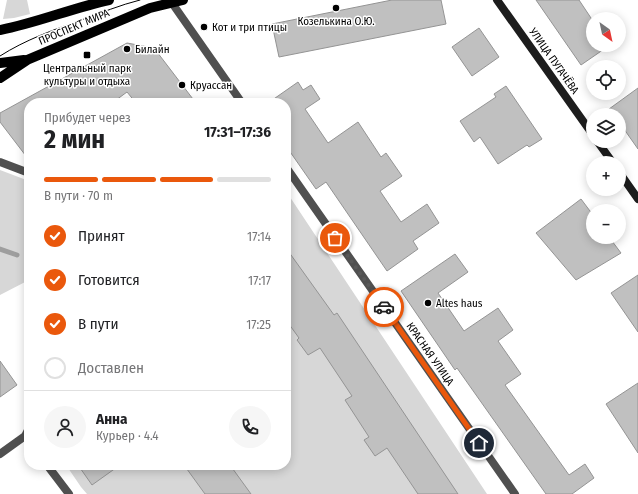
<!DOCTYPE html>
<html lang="ru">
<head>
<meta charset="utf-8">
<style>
	:root { --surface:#fff; --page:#f6f6f6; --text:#202124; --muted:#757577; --line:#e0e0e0; --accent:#ea580c }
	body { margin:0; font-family:"Fira Sans Condensed",sans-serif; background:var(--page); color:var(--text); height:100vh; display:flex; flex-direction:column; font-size:15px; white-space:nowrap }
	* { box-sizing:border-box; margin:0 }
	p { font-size:13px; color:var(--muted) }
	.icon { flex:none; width:22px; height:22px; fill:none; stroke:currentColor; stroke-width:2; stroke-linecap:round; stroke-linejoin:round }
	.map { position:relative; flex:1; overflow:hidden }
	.side { position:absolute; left:24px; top:98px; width:267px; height:372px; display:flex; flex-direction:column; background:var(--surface); border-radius:16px; box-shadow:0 2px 10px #0003 }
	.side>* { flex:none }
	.needle { width:26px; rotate:147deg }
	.tools { position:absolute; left:586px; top:12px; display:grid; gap:8px }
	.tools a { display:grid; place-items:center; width:40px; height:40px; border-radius:50%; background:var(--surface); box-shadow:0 2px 10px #0003; font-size:20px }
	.pin { position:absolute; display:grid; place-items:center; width:34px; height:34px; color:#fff; margin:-17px; border:2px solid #fff; border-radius:50%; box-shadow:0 1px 4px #0007 }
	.courier { position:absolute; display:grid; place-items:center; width:40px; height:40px; margin:-20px; border:3px solid #ea580c; border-radius:50%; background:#fff; color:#222; box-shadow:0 1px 5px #0007 }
	.summary em { font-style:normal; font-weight:700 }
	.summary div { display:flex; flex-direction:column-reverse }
	.summary { display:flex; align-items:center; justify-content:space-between; height:68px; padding:0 20px }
	h1 { font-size:26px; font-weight:700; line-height:30px }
	.bar { display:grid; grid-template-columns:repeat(4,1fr); gap:6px 4px; align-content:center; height:48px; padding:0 20px }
	.bar i { height:5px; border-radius:3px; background:var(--line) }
	.bar .selected { background:var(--accent) }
	.bar p { grid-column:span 4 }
	.line { display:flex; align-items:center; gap:10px; padding:0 20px; border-top:1px solid var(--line) }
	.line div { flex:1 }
	.round { display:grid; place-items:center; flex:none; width:42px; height:42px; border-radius:21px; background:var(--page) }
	ol { padding:0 20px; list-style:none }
	li { display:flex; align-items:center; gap:12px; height:44px }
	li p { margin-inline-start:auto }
	li .icon { padding:4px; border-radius:50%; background:var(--accent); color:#fff; stroke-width:4 }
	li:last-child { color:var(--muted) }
	li i { width:22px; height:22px; border:2px solid var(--line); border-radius:50% }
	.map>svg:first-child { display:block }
	.green { fill:#d7d7d7 }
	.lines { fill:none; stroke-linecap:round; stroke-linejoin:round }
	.stream { stroke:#9e9e9e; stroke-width:5 }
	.building { fill:#c0c0c0; stroke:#949494 }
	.street { stroke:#505050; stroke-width:8 }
	.secondary { stroke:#1d1d1d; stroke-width:8 }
	.primary { stroke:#000; stroke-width:10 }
	.tram { stroke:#000; stroke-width:1 }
	.done { stroke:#595959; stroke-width:4; stroke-dasharray:0 7.2 }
	.route { stroke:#ea580c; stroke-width:5 }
	.poi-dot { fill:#000; stroke:#fff; stroke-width:1.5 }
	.labels { text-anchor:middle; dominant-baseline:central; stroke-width:3; stroke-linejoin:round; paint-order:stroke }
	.poi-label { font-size:11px; fill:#000; stroke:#fff; text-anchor:start }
	.street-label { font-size:11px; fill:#000; stroke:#fff }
</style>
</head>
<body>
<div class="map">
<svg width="638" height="494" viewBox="0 0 638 494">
	<rect width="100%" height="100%" fill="#fff"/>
	<path class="green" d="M7,0H27L30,14L14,18L3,19Z
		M0,170L29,181V280L0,295Z
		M286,191L487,494H87L81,487L66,465H286Z"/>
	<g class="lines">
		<path class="stream" d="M0,249L17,255"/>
	</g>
	<path class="building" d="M392,0H441L446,24L279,57L272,24Z
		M536,0H579L593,21V45H610L581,65Z
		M479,28L499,57L472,76L452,47Z
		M127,43L154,48L196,103H136L127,92L112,103H29V160L0,122V113Z
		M298,82L303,90L311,85L320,99L305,109L328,143L358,122L381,157L386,153L402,176L380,191L401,222L427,204L439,223L413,241L418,249L387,271L326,182L316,189L286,146V103H268Z
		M506,86L542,139L529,147L527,145L498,164L480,137L474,142L460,121L496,97L494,94Z
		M638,88V149L619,122V115H614L609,109Z
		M581,199L593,215V237H609L621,253L576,280L536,233Z
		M286,248L334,315L337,313L458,494H418L387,448L375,456L364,440L369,437L345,400L352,396L320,348L308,355L297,340L299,338L286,320Z
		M455,254L468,272L438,293L464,331L498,308L513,330L498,341L521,374L505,385L569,475L585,464L594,478L572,494H546L457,368L455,370L401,291Z
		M638,275V332L611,293Z
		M0,361L17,385L0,397Z
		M638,383V453L606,404Z
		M78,465H120L92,485Z
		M184,465H230L251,494H205Z"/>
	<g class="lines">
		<path class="street" d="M172,3L242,103
			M0,162L29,173
			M286,167L515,494
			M0,454L25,436L29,428
			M47,465L69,494"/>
		<path class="secondary" d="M497,0L593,135
			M597,141L613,163
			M619,172L638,199"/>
		<path class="primary" d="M0,30C37,23 72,8 109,0
			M0,63L24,60
			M0,78L27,60L150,8L183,0"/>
		<path class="tram" d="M0,56C25,40 53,30 81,20C101,13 120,5 140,0"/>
	</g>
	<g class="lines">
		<path class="done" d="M335,238L384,307"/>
		<path class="route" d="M384,307L479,443"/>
	</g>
	<g class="poi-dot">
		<circle cx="336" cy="8" r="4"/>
		<circle cx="204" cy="27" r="4"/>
		<circle cx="127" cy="49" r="4"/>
		<rect x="83" y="51" width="8" height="8" rx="2"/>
		<circle cx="182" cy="85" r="4"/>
		<circle cx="428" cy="303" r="4"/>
	</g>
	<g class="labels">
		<g class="poi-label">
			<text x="336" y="21" text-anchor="middle">Козелькина О.Ю.</text>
			<text x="212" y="27">Кот и три птицы</text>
			<text x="135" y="49">Билайн</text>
			<text x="87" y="68" text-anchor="middle">Центральный парк<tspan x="87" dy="13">культуры и отдыха</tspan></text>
			<text x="190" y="85">Круассан</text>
			<text x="436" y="303">Altes haus</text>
		</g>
		<g class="street-label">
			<text transform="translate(74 27) rotate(-23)">ПРОСПЕКТ МИРА</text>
			<text transform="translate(554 61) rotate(55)">УЛИЦА ПУГАЧЁВА</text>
			<text transform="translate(430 354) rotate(55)">КРАСНАЯ УЛИЦА</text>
		</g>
	</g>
</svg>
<div class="tools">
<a><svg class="needle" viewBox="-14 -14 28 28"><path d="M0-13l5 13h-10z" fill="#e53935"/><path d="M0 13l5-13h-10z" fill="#757577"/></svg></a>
<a><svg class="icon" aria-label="locate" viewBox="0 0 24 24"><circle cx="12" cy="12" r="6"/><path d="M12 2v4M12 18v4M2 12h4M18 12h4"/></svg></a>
<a><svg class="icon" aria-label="layers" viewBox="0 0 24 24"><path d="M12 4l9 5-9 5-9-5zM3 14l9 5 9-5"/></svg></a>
<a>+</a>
<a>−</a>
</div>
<div class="pin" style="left:335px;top:238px;background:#ea580c"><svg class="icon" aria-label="bag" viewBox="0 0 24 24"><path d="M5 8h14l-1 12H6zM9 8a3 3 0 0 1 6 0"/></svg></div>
<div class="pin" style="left:479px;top:443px;background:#1f2937"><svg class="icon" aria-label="home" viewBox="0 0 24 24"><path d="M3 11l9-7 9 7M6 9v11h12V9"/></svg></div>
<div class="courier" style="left:384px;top:307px"><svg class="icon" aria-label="car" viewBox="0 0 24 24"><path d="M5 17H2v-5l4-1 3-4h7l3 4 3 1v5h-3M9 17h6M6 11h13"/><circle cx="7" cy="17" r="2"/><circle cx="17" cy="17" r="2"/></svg></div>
<section class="side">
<div class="summary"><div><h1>2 мин</h1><p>Прибудет через</p></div><em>17:31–17:36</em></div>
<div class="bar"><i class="selected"></i><i class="selected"></i><i class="selected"></i><i></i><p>В пути · 70 m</p></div>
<ol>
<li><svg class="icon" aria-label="check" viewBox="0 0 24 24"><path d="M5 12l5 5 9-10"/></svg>Принят<p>17:14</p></li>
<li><svg class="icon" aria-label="check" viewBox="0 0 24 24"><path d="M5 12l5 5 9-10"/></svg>Готовится<p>17:17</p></li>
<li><svg class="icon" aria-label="check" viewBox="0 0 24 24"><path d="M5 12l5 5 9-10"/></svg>В пути<p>17:25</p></li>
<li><i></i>Доставлен</li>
</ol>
<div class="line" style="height:72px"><a class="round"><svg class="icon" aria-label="person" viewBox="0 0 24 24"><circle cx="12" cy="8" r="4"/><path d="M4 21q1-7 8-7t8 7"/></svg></a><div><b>Анна</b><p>Курьер · 4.4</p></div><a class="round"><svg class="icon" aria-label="phone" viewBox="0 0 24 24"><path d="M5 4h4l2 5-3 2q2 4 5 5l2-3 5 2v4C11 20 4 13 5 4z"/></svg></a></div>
</section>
</div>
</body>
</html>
